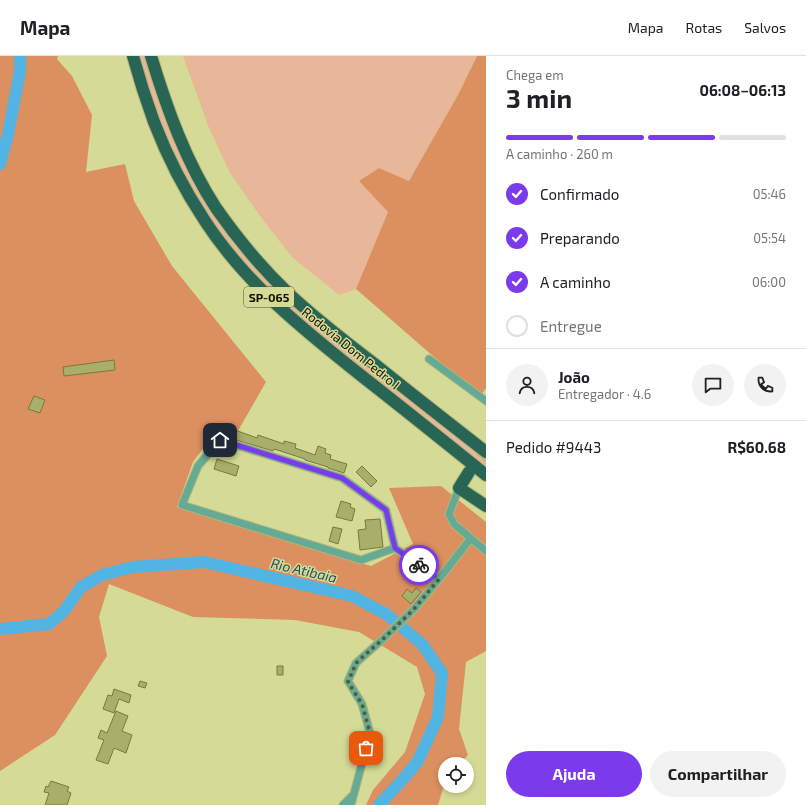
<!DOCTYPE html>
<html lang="pt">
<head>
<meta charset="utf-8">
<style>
	:root { --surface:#fff; --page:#f2f2f2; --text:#202124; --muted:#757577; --line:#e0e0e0; --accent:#7c3aed }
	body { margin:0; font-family:"Exo 2",sans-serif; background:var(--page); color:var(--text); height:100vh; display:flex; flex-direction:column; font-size:15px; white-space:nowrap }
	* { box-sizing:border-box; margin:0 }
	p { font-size:13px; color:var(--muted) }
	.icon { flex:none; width:22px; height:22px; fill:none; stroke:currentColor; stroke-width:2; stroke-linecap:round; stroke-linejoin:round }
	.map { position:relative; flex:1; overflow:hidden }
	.drawer { display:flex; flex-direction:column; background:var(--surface); width:320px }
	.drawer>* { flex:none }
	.fabs { position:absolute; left:438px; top:701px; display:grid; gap:8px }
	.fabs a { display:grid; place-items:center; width:36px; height:36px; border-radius:50%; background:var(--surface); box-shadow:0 2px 6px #0003; font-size:20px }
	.pin { position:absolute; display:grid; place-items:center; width:34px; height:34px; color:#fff; margin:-17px; border-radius:8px; box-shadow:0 2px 6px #0006 }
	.courier { position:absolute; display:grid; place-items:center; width:40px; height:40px; margin:-20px; border:3px solid #7c3aed; border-radius:50%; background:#fff; color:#222; box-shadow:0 1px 5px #0007 }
	.head em { font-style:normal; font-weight:700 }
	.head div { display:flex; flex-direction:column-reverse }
	.head { display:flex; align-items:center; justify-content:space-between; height:68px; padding:0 20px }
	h1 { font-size:26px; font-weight:700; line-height:30px }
	.bar { display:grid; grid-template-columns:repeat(4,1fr); gap:6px 4px; align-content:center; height:48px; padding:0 20px }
	.bar i { height:5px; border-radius:3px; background:var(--line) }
	.bar .current { background:var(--accent) }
	.bar p { grid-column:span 4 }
	.line { display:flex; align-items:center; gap:10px; padding:0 20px; border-top:1px solid var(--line) }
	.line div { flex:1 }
	.round { display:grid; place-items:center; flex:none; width:42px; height:42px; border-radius:21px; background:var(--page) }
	ol { padding:0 20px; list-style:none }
	li { display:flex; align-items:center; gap:12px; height:44px }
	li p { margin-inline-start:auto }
	li .icon { padding:4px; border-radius:50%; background:var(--accent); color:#fff; stroke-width:4 }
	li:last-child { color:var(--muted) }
	li i { width:22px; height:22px; border:2px solid var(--line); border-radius:50% }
	.action { display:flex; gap:8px; margin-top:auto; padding:8px 20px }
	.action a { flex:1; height:46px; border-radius:24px; background:var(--accent); color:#fff; font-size:16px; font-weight:700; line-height:46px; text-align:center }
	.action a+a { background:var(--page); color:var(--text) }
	header { display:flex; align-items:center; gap:24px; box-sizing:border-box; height:56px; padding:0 20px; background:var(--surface); border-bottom:1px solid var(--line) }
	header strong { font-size:19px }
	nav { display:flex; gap:22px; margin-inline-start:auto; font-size:14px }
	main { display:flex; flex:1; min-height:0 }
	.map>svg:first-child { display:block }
	.green { fill:#e8b699 }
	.forest { fill:#dc8f5f }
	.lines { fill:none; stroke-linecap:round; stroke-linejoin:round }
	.river { stroke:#52b4e2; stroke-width:12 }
	.building { fill:#a9ae6b; stroke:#777b39 }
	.motorway-tunnel { stroke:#b8bd80; stroke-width:12; stroke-dasharray:12 6; stroke-linecap:butt }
	.minor-casing { stroke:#b2b77b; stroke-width:9 }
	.motorway-casing { stroke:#b2b77b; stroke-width:14 }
	.minor { stroke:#65aa95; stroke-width:7 }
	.motorway { stroke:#286554; stroke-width:12 }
	.done { stroke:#585a34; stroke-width:4; stroke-dasharray:0 7.2 }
	.route { stroke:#7c3aed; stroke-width:5 }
	.labels { text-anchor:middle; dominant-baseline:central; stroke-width:3; stroke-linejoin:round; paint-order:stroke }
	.shield { fill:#d5db96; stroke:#4e502d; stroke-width:1 }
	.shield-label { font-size:12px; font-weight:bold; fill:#141500 }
	.street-label { font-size:13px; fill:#141500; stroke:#d5db96 }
	.water-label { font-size:14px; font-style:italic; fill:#234c61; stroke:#d5db96 }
</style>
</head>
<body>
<header>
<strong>Mapa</strong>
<nav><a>Mapa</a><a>Rotas</a><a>Salvos</a></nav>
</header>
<main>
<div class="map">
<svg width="486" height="749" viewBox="0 0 486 749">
	<rect width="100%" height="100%" fill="#d5db96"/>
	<path class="green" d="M137,0H147L227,174L413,344L486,402V412L412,353L269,237L219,179L170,96Z
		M183,0H477L459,37L409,125L379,112L359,125L388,156L356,233L339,239L292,201L260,160L230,117L209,72Z"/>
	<path class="forest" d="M0,0H58L57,3L72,20L92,59L86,116L125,108L134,145L172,210L266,326L235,380L211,382L193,406L177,451L371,510L413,488L389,432L441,430L486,466V595L466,606L459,673L468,699L459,708H445V726L438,749H366L373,734L405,696L425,638L417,611L359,576L295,564L193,561L109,528L99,561L107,600L55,679L0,715Z
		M477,0H486V332L480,341L356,233L388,156L359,125L379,112L409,125L459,37Z"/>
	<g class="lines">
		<path class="river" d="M0,108L8,78L20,15V0
			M0,573L49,568L64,555L81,531L102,519L133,511L204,506L352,540L386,558L422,588L442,617L438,661L418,705L404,722L379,749"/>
	</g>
	<path class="building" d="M114,304L115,314L64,320L63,311Z
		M34,340L45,344L40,357L28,353Z
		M235,374L257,382L258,379L284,388V385L296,388L295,392L315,399L318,390L326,393L325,397L331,399L330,403L347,408L344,417L328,412V411L305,404V403L274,393L273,395L233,383Z
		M217,403L239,410L236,420L214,413Z
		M362,410L377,425L371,431L356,416Z
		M341,445L351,448L350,451L355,453L352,465L336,461Z
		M380,463L383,491L360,494L358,474L366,473L365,464Z
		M333,471L342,473L338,488L329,485Z
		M416,532L421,536L411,548L402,540L407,533L412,537Z
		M277,610H283V619H277Z
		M140,625L147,627L145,632L138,630Z
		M114,633L131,639L129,647L119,643L114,657L103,653L108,639L112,640Z
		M116,655L128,660L122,675L132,679L126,697L114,692L108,708L96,704L104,684L98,682L101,674L107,677Z
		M51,725L69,731L67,735L71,737L67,749H45L49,737L44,736L46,730L48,731Z"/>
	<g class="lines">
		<path class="motorway-tunnel" d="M469,416L486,396"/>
		<g class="minor-casing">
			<path id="minor" d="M429,303L486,345
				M459,432L449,458L454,468L486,495
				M395,492L361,504L182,449L198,410L220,384L342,422L386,454L395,492L439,523
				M343,749L352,740
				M351,749L370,677L362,648L348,625L356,607L384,582L414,553L439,523L471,482"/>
		</g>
		<g class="motorway-casing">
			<path id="motorway" d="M133,0C139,22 146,44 154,66C167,100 185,135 205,165C246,228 305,275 363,321C404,353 445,386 486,419
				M151,0C167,53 186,106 216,152C237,182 260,210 286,235C314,262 346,286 377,310C413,339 450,368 486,396
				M469,416L459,432L486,450"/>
		</g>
		<use href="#minor" class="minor"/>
		<use href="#motorway" class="motorway"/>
	</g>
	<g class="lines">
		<path class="done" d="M366,692L370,677L362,648L348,626L356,607L384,582L414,553L439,523L419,509"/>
		<path class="route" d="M220,384L342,422L386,454L395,492L419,509"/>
	</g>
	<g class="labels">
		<rect class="shield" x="244" y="231" width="50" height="20" rx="3"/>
		<g class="shield-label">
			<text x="269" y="241">SP-065</text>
		</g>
		<g class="street-label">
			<text transform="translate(351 292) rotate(39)">Rodovia Dom Pedro I</text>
		</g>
		<g class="water-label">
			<text transform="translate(304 514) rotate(13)">Rio Atibaia</text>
		</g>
	</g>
</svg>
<div class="fabs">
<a><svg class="icon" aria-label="locate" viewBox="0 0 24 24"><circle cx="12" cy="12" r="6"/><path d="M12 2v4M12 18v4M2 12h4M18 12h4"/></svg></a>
</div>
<div class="pin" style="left:366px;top:692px;background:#ea580c"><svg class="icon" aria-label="bag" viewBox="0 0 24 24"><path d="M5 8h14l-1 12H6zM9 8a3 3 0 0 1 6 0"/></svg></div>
<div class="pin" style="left:220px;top:384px;background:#1f2937"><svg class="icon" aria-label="home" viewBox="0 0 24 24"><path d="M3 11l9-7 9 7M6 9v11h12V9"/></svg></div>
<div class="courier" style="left:419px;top:509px"><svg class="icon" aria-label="bike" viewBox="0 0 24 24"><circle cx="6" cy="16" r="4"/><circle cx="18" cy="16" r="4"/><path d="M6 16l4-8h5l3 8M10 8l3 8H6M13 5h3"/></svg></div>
</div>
<section class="drawer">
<div class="head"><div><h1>3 min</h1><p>Chega em</p></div><em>06:08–06:13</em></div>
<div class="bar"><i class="current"></i><i class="current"></i><i class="current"></i><i></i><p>A caminho · 260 m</p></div>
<ol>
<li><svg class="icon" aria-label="check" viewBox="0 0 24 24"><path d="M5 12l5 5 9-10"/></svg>Confirmado<p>05:46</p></li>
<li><svg class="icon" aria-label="check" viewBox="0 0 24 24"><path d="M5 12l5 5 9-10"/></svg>Preparando<p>05:54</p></li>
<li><svg class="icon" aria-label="check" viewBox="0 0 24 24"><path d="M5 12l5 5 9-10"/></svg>A caminho<p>06:00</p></li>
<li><i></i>Entregue</li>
</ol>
<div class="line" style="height:72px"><a class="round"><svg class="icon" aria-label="person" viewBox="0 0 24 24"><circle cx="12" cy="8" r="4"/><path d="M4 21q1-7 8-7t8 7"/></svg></a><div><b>João</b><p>Entregador · 4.6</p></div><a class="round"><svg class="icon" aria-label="chat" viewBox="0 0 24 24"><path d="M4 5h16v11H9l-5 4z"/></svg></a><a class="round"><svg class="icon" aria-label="phone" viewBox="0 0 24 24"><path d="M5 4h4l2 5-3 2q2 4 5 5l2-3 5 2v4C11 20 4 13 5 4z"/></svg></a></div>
<div class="line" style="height:52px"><div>Pedido #9443</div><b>R$60.68</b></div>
<div class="action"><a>Ajuda</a><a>Compartilhar</a></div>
</section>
</main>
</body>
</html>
